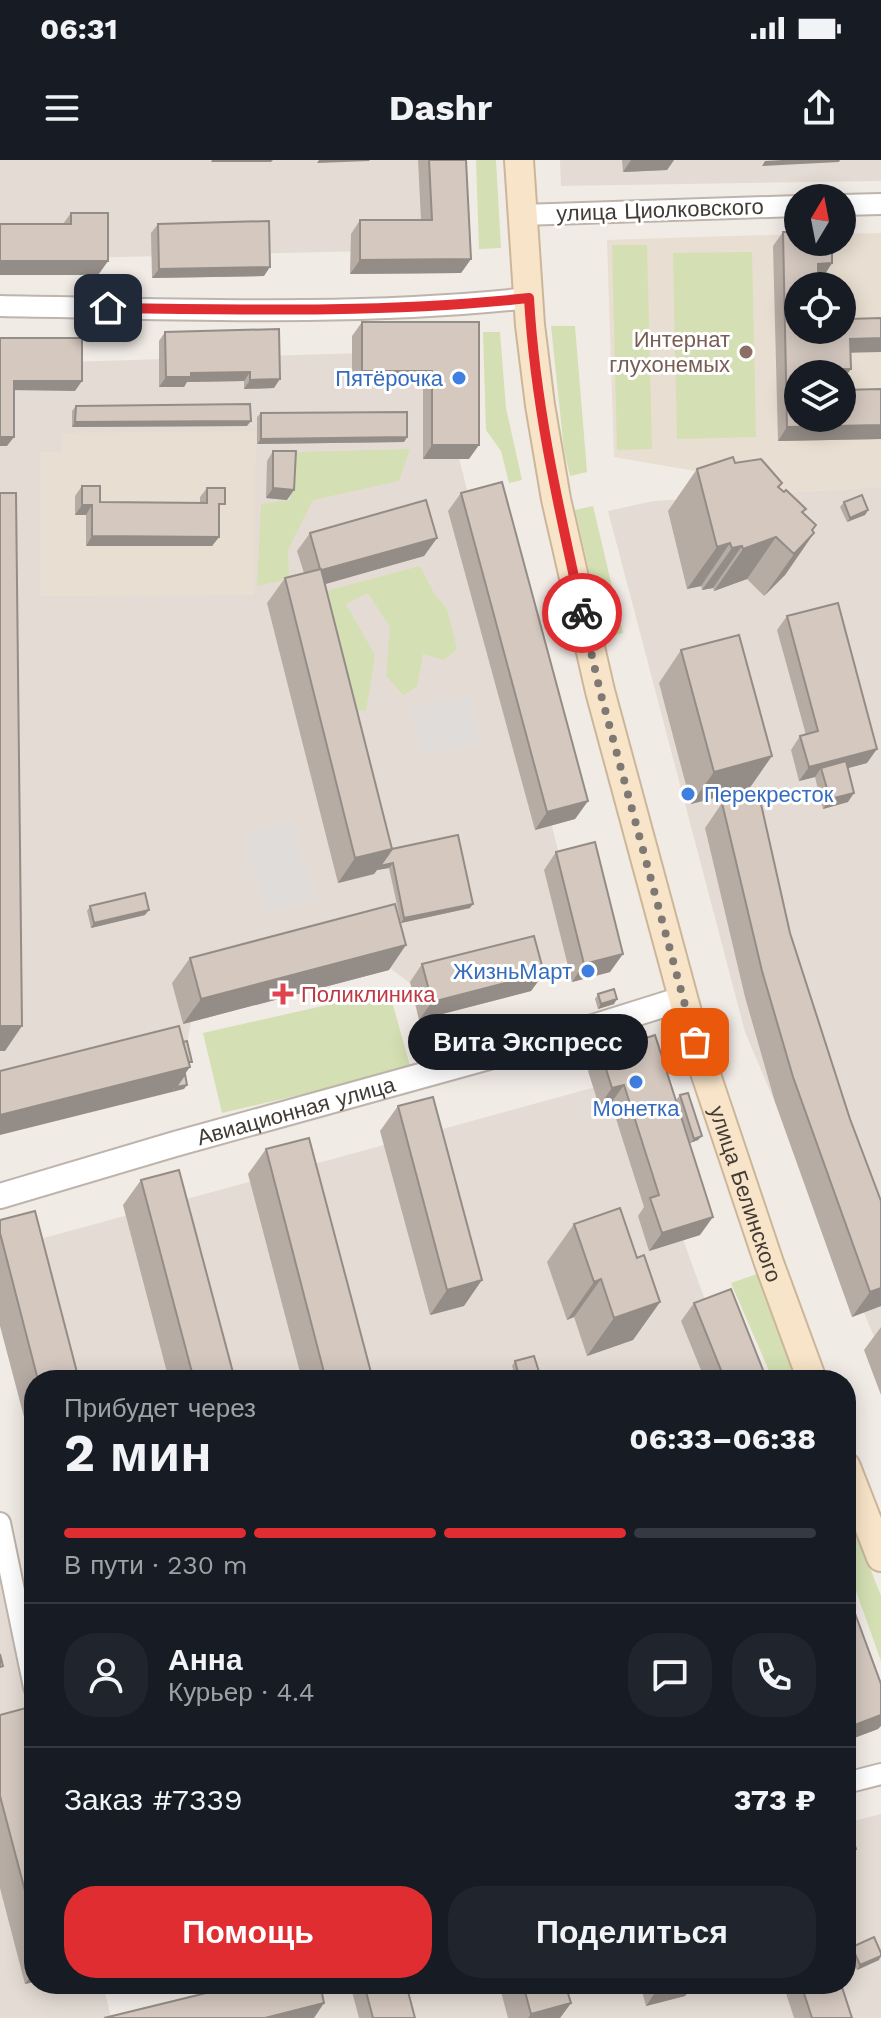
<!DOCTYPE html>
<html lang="ru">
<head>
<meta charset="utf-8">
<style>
	:root { --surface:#171b24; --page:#20242c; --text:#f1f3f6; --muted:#9ea1a6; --line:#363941; --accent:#e02d31 }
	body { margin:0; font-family:"Work Sans",sans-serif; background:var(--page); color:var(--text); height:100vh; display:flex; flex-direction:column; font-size:30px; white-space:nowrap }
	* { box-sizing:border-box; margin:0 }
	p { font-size:26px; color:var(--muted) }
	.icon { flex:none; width:44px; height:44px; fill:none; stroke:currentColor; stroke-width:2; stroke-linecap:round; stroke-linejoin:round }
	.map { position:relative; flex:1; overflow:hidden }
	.panel { position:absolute; left:24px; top:1210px; width:832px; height:624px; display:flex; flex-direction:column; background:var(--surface); border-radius:32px; box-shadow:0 4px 20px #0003 }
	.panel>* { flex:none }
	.needle { width:52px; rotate:10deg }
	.controls { position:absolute; left:784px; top:24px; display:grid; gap:16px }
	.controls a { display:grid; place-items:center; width:72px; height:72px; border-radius:50%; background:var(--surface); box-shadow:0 4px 20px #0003; font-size:40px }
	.pin { position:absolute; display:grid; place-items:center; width:68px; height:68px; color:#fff; margin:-34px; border-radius:16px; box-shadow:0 4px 12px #0006 }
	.courier { position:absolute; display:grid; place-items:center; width:80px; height:80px; margin:-40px; border:6px solid #e02d31; border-radius:50%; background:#fff; color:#222; box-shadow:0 2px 10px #0007 }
	.bubble { position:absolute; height:56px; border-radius:28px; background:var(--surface); box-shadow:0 4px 20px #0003; font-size:26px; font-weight:700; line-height:56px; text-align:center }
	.headline em { font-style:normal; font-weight:700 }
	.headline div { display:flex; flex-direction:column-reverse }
	.headline { display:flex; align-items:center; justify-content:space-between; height:136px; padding:0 40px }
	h1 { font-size:52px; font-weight:700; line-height:60px }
	.bar { display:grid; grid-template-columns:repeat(4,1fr); gap:12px 8px; align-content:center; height:96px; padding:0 40px }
	.bar i { height:10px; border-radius:6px; background:var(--line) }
	.bar .on { background:var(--accent) }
	.bar p { grid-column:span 4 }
	.line { display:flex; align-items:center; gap:20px; padding:0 40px; border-top:2px solid var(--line) }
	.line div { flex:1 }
	.round { display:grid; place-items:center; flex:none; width:84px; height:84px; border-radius:32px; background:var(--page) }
	.primary-button { display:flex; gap:16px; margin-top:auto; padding:16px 40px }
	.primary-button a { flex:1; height:92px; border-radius:32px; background:var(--accent); color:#fff; font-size:32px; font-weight:700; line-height:92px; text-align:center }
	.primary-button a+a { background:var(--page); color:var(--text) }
	.status { display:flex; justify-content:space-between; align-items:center; height:56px; padding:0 40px; background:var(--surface); direction:ltr }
	.status svg { height:22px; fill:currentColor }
	header { display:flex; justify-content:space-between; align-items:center; height:104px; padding:0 40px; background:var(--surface); font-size:36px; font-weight:700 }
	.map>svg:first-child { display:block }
	.residential { fill:#e4dcd4 }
	.education { fill:#e8ded1; fill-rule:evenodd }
	.green { fill:#d4e0b3 }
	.parking { fill:#dfdcda }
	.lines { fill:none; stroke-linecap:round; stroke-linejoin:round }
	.minor-casing { stroke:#beb4ac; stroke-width:24 }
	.tertiary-casing { stroke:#beb4ac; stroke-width:28 }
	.secondary-casing { stroke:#cbb69a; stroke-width:32 }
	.minor { stroke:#fff; stroke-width:20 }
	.tertiary { stroke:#fff; stroke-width:24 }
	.secondary { stroke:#f8e4c8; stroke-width:28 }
	.wall { fill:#b6aca4 }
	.shaded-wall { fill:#948c86 }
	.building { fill:#d4c8bf; stroke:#948c86; stroke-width:2 }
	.done { stroke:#7f7974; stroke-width:8; stroke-dasharray:0 14.4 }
	.route { stroke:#e02d31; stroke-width:10 }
	.education-dot { fill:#8d6e63; stroke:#fff; stroke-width:3 }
	.shop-dot { fill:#3f7fe0; stroke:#fff; stroke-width:3 }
	.health-dot { fill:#e0444e; stroke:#fff; stroke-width:3 }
	.labels { text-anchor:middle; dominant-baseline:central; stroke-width:6; stroke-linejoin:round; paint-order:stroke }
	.street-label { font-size:22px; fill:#423b36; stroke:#fff }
	.education-label { font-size:22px; fill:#785e54; stroke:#fff; text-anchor:end }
	.shop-label { font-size:22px; fill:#366cbe; stroke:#fff; text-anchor:end }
	.health-label { font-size:22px; fill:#be3a42; stroke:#fff; text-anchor:start }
</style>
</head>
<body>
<div class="status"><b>06:31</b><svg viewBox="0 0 49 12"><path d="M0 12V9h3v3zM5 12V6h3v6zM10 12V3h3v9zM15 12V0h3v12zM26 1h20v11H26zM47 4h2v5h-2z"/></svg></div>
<header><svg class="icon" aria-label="menu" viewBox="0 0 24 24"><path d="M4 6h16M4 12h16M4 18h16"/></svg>Dashr<svg class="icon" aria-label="share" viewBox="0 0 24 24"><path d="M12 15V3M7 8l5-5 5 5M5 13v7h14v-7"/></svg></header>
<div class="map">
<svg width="881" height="1858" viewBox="0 0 881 1858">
	<rect width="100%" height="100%" fill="#f1ebe6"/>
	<path class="residential" d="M0,0H434L446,89L0,100Z
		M560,0H881V21L561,26Z
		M432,191L585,797L431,839L367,791L197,836L180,914L0,956V204Z
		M881,327V1193L745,872L608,351L653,341Z
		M625,919L734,1220H34L0,1090Z
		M0,1380L34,1526V1824H103L111,1858H0Z
		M881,1654V1858H151L279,1824H846V1663Z"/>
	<path class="education" d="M881,73V327L783,333L724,316L614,297L607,80L798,74V82H842V74ZM798,126H842V170H798ZM798,214H842V258H798Z
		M256,271L254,435L40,436V292H62V273Z"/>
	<path class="green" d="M476,0H496L501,88L479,89Z
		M647,85L652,289L617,290L612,85Z
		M752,92L756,277L677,279L673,93Z
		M551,166H575L587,312L570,316L564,290Z
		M483,172H500L506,248L522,320L509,323L501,291L486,270Z
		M410,289L399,321L313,340L288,390L289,419L257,426L261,344L290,340L296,292Z
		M593,346L623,473L605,478L575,350Z
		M420,406L435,435L447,449L457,489L444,500L423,494L417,527L403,535L386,516L390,467L368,433L346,444L375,495L366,551L350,550L322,432Z
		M389,831L411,909L222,953L203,873Z
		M757,1114L797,1220H773L731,1123Z
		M846,1346L881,1436V1501L846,1403Z"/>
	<path class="parking" d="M471,536L480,582L423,594L411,548Z
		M292,663L315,740L266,752L244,674Z"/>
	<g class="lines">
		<g class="minor-casing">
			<path id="minor" d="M842,45L881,44
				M522,55L798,46
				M0,146C176,149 353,157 529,138
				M0,1363L34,1527
				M846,1623L881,1614"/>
		</g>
		<g class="tertiary-casing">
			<g id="tertiary">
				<path id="s1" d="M0,1036L175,984L561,877L682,839"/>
			</g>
		</g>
		<g class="secondary-casing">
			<g id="secondary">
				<path id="s2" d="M519,0L530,165L540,245L556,339L600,531L695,882L769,1103L812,1220"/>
				<path d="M846,1307L881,1397"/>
			</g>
		</g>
		<use href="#minor" class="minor"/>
		<use href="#tertiary" class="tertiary"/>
		<use href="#secondary" class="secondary"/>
	</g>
	<path class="wall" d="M418,0H466L471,99L461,113L350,114L351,74L360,60H421Z
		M622,0H674L667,10L623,12Z
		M71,53L108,101L98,115H0V64H63Z
		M158,64L264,116L152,118L151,73Z
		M783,72L832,103L823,117H818L798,126L848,159L881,158V192H850L798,214V258L881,229V279L778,281L773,86Z
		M362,162H479L469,299H423V225H352V176Z
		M279,169L274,228L244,229V221L187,222L184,227H159V181L165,172Z
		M76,246L247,266L72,267V251Z
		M261,253L407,277L404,282L257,284V257Z
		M273,291L287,340L266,338L267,301Z
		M735,303L779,327L816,365L813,371L814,373L785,415L764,436L747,419L714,431L713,428L702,430L701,426L687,429L668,351L697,309Z
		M82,326L100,342L200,343V337L207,328L219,353V377L212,386H86V355H75V336Z
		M461,333L588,641L575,659L535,670L448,351Z
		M844,342L868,350L865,355L847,362L840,347Z
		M310,373L437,378L424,396L325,424L392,689L470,748L401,763L389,708L377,710L374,714L338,723L267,443L285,418L304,413L297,391Z
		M787,456L867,603L848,608V642L823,649L815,617L799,621L791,590L800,576L806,575L777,470Z
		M681,490L749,629L691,644L659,523Z
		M722,643L850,959L881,1041V1146L852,1157L775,942L745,837L705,668Z
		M556,692L610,812L572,822L544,710Z
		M90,746L145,755L91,768L87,751Z
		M190,798L389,810L183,864L172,823Z
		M422,804L544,813L531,831L419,860L410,822Z
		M598,834L614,844L598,849L595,839Z
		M655,875L700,1075L649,1091L638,1056L644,1047L611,943L599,946L588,911L601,893Z
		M680,935L698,980L690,983L676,940Z
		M398,946L464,1146L430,1155L380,971Z
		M266,989L373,1220H302L248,1014Z
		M141,1020L235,1220H169L123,1045Z
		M574,1064L637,1098L660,1142L633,1180L587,1196L574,1157L567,1160L547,1102Z
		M0,1073L79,1220H34V1291H33L0,1166Z
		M694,1143L767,1220H705L681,1161Z
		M881,1167V1235L864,1190Z
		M515,1201L541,1218L539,1220H516L512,1206Z
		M846,1429L878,1569L846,1581Z
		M0,1555L34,1580V1822L25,1824L0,1728Z
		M852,1787L879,1800L857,1810L849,1792Z
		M350,1824H406L415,1858H359Z
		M499,1824H565L571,1843L560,1858H508Z
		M640,1824H694L685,1836L646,1846Z
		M783,1824H841L852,1858H794Z"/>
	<path class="shaded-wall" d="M212,0H273L271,2H211Z
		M319,0H370L369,1L317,3Z
		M631,0H674L667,10L623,12Z
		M782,0H840L839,2L762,6L765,1Z
		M471,99L461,113L350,114L360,100Z
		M0,101H108L98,115H0Z
		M832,103L823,117L808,118L818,104Z
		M270,107L264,116L152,118L159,109Z
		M881,178V192L840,193L850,179Z
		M827,209H851L842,221V214H824Z
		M362,211H432L423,225H352Z
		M250,212L244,221L187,222L184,227H159L166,217L191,213Z
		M280,219L274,228L244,229L250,220Z
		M14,221H82L75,231L7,230Z
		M251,261L247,266L72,267L75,262Z
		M881,265V279L778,281L787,267Z
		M0,277H14L7,286H0Z
		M407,277L404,282L257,284L261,279Z
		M432,285H479L469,299H423Z
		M273,328L294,330L287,340L266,338Z
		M82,345H92L86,355H75Z
		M868,350L865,355L847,362L850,358Z
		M816,365L803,384L814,373L785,415L764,436L794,394Z
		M92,376L219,377L212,386H86Z
		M776,377L747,419L714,431L743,389Z
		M437,378L424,396L308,429L321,411Z
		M730,383L701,426L687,429L717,387Z
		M742,386L713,428L702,430L732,388Z
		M877,589L867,603L823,615L821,608L815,617L799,621L809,607Z
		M772,596L749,629L691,644L714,612Z
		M854,633L848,642L823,649L830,639Z
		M588,641L575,659L535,670L547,652Z
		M392,689L393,703L389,708L377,710L374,714L338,723L355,698Z
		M473,744L470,748L401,763L404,758Z
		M149,750L145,755L91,768L94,763Z
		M406,785L389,810L183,864L201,839Z
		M623,794L610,812L572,822L584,804Z
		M544,813L531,831L419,860L432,842Z
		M617,839L614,844L598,849L601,844Z
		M0,866H22L5,891H0Z
		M190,907L172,932L0,975V955Z
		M187,925L184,929L172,932L176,927Z
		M624,925L611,943L599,946L612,928Z
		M702,976L698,980L690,983L694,979Z
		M713,1057L700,1075L649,1091L662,1073Z
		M601,1119L574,1157L567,1160L594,1122Z
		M482,1120L464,1146L430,1155L447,1130Z
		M881,1128V1146L852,1157L870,1132Z
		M660,1142L633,1180L587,1196L614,1158Z
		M881,1555V1566L878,1569L846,1581V1575L852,1566Z
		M856,1689L849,1699L846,1700V1692Z
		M881,1796L879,1800L857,1810L860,1805Z
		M34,1812V1822L25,1824Z
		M661,1824H694L685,1836L646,1846Z
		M324,1843L314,1858H265Z
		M571,1843L560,1858H528L531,1854Z"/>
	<path class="building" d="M429,0H466L471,99L360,100V60H432Z
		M71,53H108V101H0V64H71Z
		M269,61L270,107L159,109L158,64Z
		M783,72H798V82H832V103L818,104V126H798V170H842V138H848V159L881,158V178L850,179L851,209H827L828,214H798V258H842V230L881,229V265L787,267Z
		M362,162H479V285H432V211H362Z
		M279,169L280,219L250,220V212L191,213V217H166L165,172Z
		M0,178H82V221H14V277H0Z
		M250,244L251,261L75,262L76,246Z
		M407,252V277L261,279V253Z
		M273,291H296L294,330L273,328Z
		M733,297L735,303L761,299L782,323L778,327L784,332L786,330L806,349L802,352L816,365L812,370L814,373L794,394L776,377L743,389L742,386L732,388L730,383L717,387L697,309Z
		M502,322L588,641L547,652L461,333Z
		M82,326H100V342L207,343V328H225V344H219V377L92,376V345H82Z
		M0,333H16L22,866H0Z
		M862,335L868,350L850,358L844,342Z
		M426,340L437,378L322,410L320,409L310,373Z
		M321,409L392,689L355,698L285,418Z
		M838,443L877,589L809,607L800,576L818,571L787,456Z
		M739,475L772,596L714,612L681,490Z
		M846,601L854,633L830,639L821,608Z
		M759,635L790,773L850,959L881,1041V1128L870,1132L793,917L762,811L722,643Z
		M458,675L473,744L404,758L393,703L380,706L392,689Z
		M595,682L623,794L584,804L556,692Z
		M145,733L149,750L94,763L90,746Z
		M395,744L406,785L201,839L190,798Z
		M534,776L544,813L432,842L422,804Z
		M614,829L617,839L601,844L598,834Z
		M179,866L190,907L0,955V911Z
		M655,875L713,1057L662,1073L650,1038L659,1035L624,925L612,928L601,893Z
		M187,881L192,902H189L183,882Z
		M185,914L187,925L176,927Z
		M688,933L702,976L694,979L680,935Z
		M433,937L482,1120L447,1130L398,946Z
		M309,978L373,1220H326L266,989Z
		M179,1010L235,1220H194L141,1020Z
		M620,1048L637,1098L644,1095L660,1142L614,1158L601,1119L594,1122L574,1064Z
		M35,1051L79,1220H38L0,1073V1060Z
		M731,1129L767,1220H725L694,1143Z
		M534,1196L541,1218L534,1220H520L515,1201Z
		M846,1429L881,1524V1555L852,1566L846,1548Z
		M0,1494L3,1506L0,1507Z
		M26,1548L34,1580V1765L0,1636V1555Z
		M850,1669L856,1689L846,1692V1670Z
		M874,1777L881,1793V1796L860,1805L852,1787Z
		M243,1824H320L324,1843L265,1858H104Z
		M364,1824H406L415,1858H373Z
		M523,1824H565L571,1843L531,1854Z
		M801,1824H841L852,1858H812Z"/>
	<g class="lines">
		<path class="done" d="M582,453L600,531L695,882"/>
		<path class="route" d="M108,148C248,150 389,153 529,138C535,245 559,349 582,453"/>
	</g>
	<circle class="education-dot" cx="746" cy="192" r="8"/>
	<g class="shop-dot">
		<circle cx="459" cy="218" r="8"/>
		<circle cx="688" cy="634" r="8"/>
		<circle cx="588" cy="811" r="8"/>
		<circle cx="636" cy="922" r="8"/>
	</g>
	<path class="health-dot" d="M279 822h8v8h8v8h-8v8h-8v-8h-8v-8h8z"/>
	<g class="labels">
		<g class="street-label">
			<text transform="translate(660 50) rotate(-2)">улица Циолковского</text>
			<text stroke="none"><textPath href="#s1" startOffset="308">Авиационная улица</textPath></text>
			<text stroke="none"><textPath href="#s2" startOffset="1062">улица Белинского</textPath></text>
		</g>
		<g class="education-label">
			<text x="730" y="179">Интернат<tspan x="730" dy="25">глухонемых</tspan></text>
		</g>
		<g class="shop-label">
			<text x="443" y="218">Пятёрочка</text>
			<text x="704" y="634" text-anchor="start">Перекресток</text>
			<text x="572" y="811">ЖизньМарт</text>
			<text x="636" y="948" text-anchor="middle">Монетка</text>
		</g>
		<g class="health-label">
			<text x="301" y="834">Поликлиника</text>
		</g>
	</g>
</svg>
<div class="controls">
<a><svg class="needle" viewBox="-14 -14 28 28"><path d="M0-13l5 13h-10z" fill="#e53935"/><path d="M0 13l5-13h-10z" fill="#9ea1a6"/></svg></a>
<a><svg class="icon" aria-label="locate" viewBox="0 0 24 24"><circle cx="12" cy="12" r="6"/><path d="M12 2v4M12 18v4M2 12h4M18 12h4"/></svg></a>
<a><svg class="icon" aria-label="layers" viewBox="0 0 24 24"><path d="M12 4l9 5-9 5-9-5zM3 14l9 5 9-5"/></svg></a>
</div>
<div class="pin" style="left:695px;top:882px;background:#ea580c"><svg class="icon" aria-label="bag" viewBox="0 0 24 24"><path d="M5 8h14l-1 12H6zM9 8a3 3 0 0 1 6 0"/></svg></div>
<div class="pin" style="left:108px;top:148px;background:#1f2937"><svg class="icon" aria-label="home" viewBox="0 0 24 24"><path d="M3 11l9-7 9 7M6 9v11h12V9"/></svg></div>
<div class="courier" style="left:582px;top:453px"><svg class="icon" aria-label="bike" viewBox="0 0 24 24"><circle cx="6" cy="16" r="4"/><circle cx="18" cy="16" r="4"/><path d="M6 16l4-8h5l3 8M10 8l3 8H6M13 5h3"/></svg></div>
<div class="bubble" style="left:408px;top:854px;width:240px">Вита Экспресс</div>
<section class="panel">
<div class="headline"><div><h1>2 мин</h1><p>Прибудет через</p></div><em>06:33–06:38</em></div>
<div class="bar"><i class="on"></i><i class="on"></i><i class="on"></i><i></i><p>В пути · 230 m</p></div>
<div class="line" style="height:144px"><a class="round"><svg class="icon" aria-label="person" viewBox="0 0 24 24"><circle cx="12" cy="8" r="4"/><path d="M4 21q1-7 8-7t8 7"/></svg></a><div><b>Анна</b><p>Курьер · 4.4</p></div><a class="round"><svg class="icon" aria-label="chat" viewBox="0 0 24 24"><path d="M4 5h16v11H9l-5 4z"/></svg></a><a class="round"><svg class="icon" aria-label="phone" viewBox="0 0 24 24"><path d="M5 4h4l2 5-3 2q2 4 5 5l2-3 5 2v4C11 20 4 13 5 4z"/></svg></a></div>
<div class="line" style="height:104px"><div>Заказ #7339</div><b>373 ₽</b></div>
<div class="primary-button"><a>Помощь</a><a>Поделиться</a></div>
</section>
</div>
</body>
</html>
